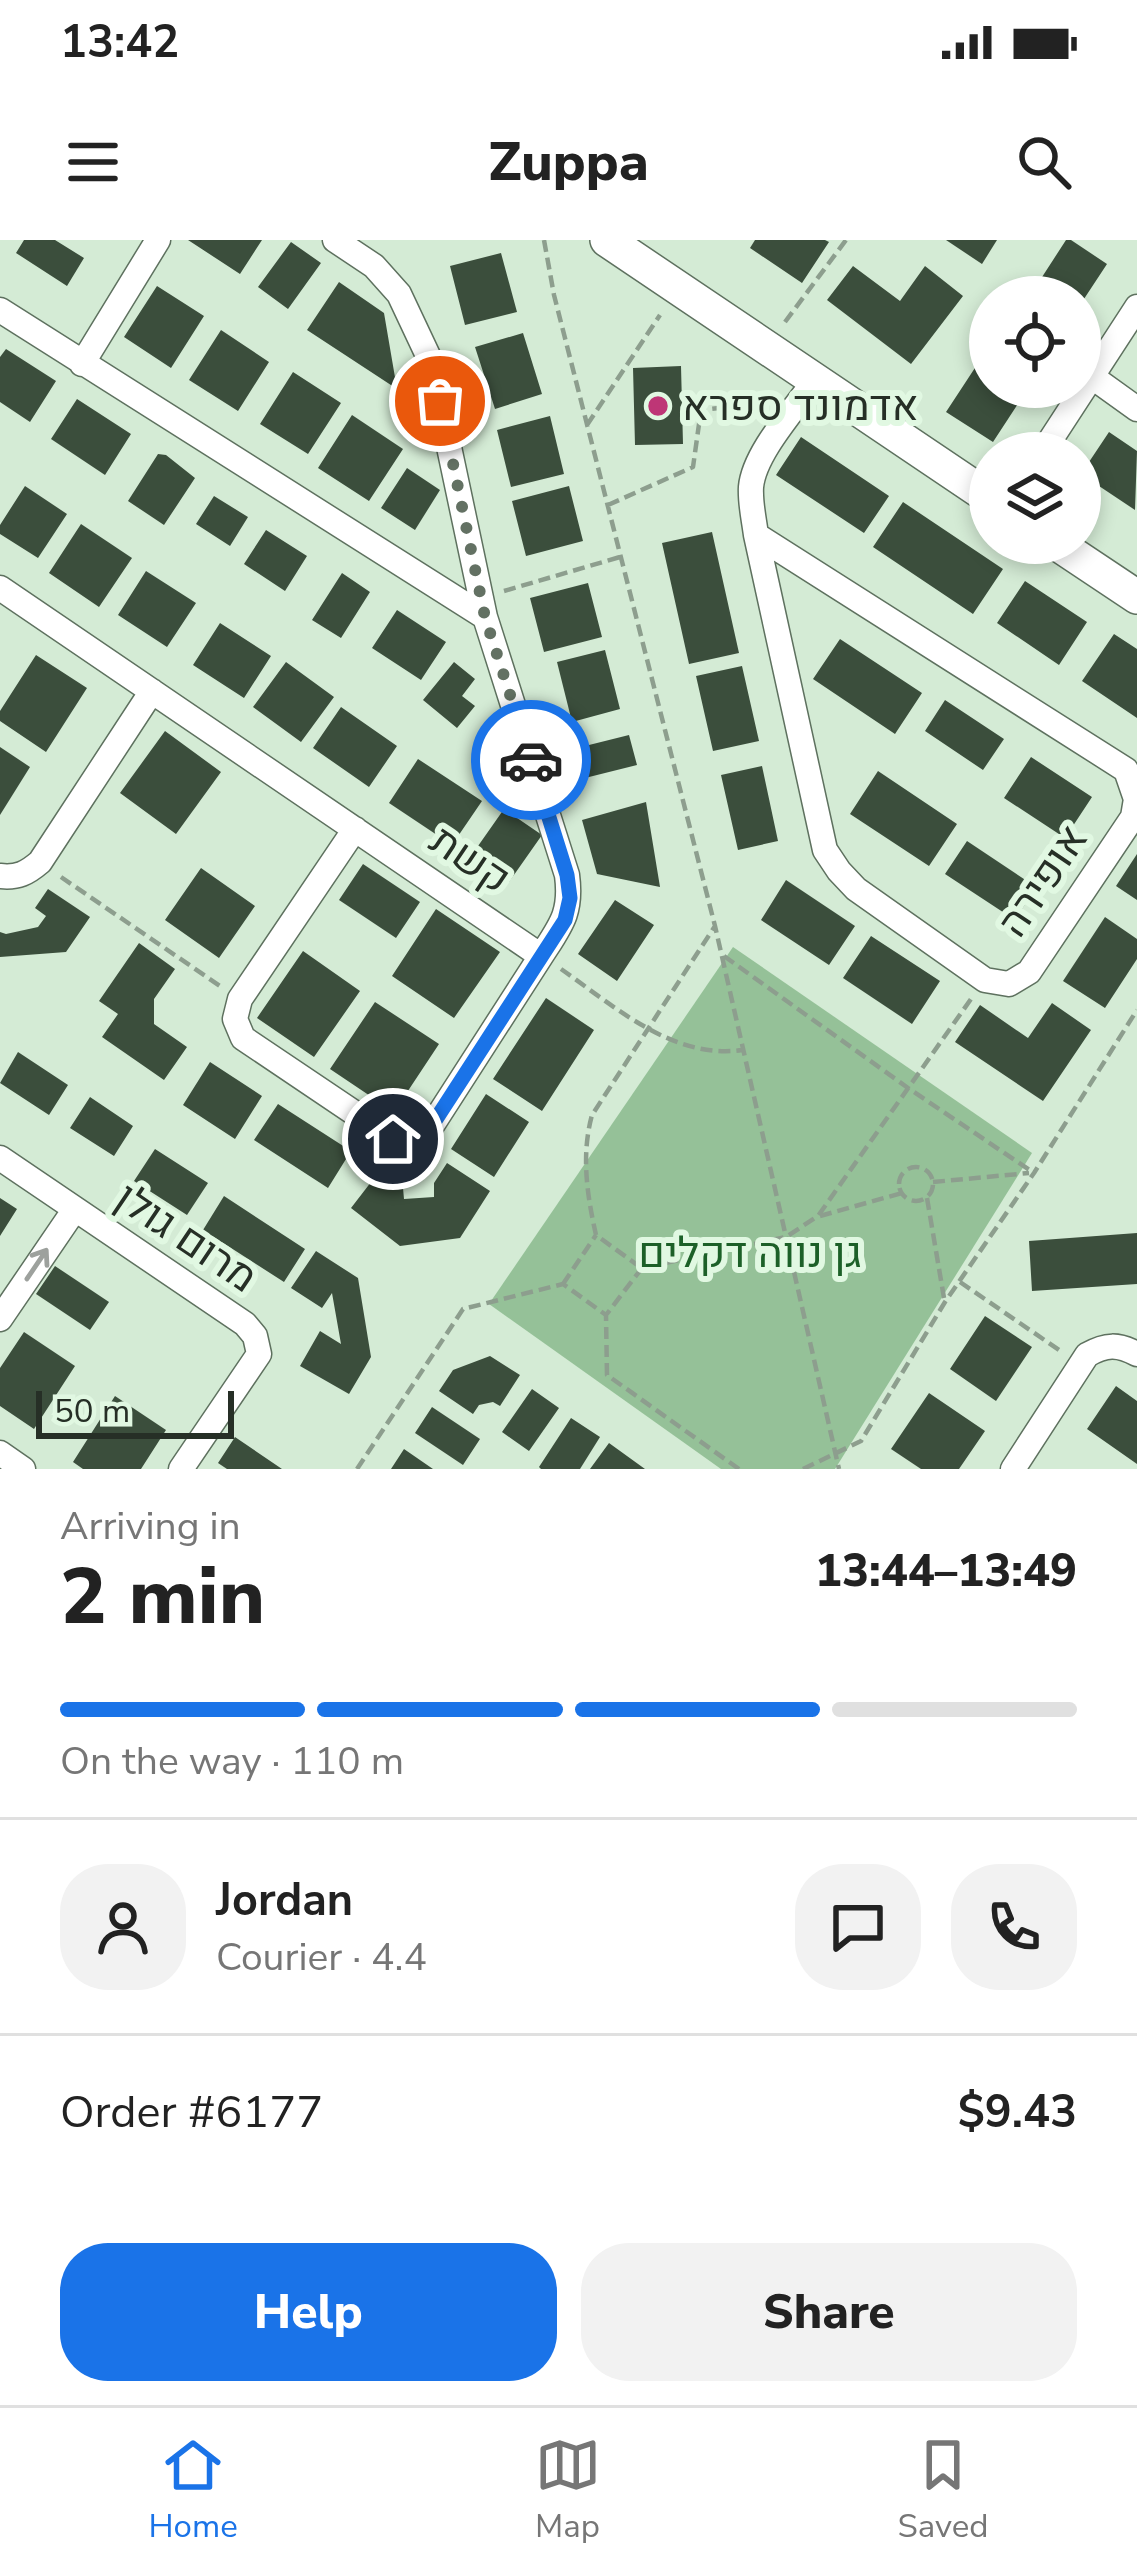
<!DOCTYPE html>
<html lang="en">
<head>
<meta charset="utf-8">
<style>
	:root { --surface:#fff; --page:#f2f2f2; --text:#222; --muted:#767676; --line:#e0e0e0; --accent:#1a73e8 }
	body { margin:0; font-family:"Nunito Sans",Heebo,sans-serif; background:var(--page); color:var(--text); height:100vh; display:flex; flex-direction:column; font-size:45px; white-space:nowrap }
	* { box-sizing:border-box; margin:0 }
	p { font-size:39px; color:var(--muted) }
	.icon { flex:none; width:66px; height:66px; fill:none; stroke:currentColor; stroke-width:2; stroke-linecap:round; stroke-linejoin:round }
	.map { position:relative; height:1229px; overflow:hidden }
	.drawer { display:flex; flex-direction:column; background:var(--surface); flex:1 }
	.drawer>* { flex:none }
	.controls { position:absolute; left:969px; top:36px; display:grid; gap:24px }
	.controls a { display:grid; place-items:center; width:132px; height:132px; border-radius:50%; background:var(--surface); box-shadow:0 6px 18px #0003; font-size:60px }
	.scale { position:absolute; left:36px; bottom:30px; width:198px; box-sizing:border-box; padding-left:12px; border:6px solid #262f26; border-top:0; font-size:33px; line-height:42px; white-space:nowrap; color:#262f26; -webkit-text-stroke:9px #e1f8e2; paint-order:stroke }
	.pin { position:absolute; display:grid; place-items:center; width:102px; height:102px; color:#fff; margin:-51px; border:6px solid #fff; border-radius:50%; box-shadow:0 3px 12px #0007 }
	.courier { position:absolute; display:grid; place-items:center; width:120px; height:120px; margin:-60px; border:9px solid #1a73e8; border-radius:50%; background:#fff; color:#222; box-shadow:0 3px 15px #0007 }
	.summary em { font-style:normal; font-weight:800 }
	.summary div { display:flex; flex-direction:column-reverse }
	.summary { display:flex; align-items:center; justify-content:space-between; height:204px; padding:0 60px }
	h1 { font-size:78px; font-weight:800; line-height:90px }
	.bar { display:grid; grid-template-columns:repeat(4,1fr); gap:18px 12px; align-content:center; height:144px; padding:0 60px }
	.bar i { height:15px; border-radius:9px; background:var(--line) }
	.bar .active { background:var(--accent) }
	.bar p { grid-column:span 4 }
	.line { display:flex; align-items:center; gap:30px; padding:0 60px; border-top:3px solid var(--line) }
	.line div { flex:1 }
	.round { display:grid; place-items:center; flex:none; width:126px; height:126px; border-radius:48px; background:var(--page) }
	.action { display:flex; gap:24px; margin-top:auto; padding:24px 60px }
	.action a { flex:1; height:138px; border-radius:48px; background:var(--accent); color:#fff; font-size:48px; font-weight:800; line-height:138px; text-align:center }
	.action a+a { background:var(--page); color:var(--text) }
	.status { display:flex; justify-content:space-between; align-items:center; height:84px; padding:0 60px; background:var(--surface); direction:ltr }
	.status svg { height:33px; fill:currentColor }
	header { display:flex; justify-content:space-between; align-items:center; height:156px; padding:0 60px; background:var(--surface); font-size:54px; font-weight:800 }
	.menu { display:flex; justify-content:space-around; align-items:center; height:168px; border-top:3px solid var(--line); background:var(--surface); font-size:33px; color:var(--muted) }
	.menu a { display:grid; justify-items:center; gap:6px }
	.menu .active { color:var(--accent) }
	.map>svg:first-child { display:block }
	.green { fill:#95c198 }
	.building { fill:#3b4e3c }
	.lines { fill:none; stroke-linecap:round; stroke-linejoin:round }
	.street-casing { stroke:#5e715f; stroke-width:27 }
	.secondary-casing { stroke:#5e715f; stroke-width:36 }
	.path { stroke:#8d9e8e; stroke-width:4.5; stroke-dasharray:12 6; stroke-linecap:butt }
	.street { stroke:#fff; stroke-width:24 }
	.secondary { stroke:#fff; stroke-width:33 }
	.oneway { stroke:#9da19d }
	.done { stroke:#637163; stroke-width:12; stroke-dasharray:0 21.6 }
	.route { stroke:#1a73e8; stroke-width:15 }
	.poi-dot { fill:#be3676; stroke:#e1f8e2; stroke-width:4.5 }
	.labels { text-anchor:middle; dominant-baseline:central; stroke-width:12; stroke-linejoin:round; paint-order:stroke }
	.poi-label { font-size:42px; fill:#262f26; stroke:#e1f8e2; text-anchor:start }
	.street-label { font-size:42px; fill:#262f26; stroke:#e1f8e2 }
	.park-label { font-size:42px; fill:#1c6028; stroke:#e1f8e2 }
</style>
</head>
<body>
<div class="status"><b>13:42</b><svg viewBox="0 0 49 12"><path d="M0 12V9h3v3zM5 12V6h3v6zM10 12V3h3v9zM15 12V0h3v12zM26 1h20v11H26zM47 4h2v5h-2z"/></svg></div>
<header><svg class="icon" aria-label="menu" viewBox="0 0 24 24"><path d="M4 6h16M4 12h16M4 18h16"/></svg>Zuppa<svg class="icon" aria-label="search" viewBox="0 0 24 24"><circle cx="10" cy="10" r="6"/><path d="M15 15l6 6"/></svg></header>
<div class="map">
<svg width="1137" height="1229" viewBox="0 0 1137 1229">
	<rect width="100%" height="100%" fill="#d4ebd5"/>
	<path class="green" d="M733,707L1032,913L835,1229H721L489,1064Z"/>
	<path class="building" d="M24,0H55L84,18L67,46L16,13Z
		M188,0H262L240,34Z
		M755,0H825L829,2L802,43L750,8Z
		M946,0H997L982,24Z
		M1066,0H1071L1107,24L1080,65V57H1041L1033,51Z
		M291,2L321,23L288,69L258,47Z
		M501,13L517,72L465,85L450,26Z
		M853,26L900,61L925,26L963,56L911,124L827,60Z
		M339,42L384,73L397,149L307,90Z
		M157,46L204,76L171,128L124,97Z
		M221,90L269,122L238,171L189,140Z
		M523,93L542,154L495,169L475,107Z
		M990,105V147H1029L993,202L946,172Z
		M6,109L56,141L30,182L0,162V117Z
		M681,126L683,204L635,205L633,128Z
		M293,132L341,163L308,214L260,184Z
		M77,159L131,194L105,235L51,199Z
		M352,175L403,209L369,261L318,228Z
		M550,176L564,234L511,247L497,190Z
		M1109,192L1137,211L1135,270L1081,234Z
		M801,197L889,256L864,293L776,235Z
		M158,214L166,215L195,238L164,285L128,261Z
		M407,228L440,250L415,290L381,268Z
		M25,246L67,274L38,318L0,294V285Z
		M569,246L583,301L526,316L512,261Z
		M214,256L248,277L230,306L196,284Z
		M903,262L1003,329L973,374L873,307Z
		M81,284L132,318L99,367L49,333Z
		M266,290L307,316L285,351L244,324Z
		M712,292L739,413L689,424L662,303Z
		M146,331L196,363L167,407L118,375Z
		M342,333L370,352L341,398L312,380Z
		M1025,341L1087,382L1059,425L997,383Z
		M588,343L602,397L544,412L530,358Z
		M397,370L446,402L421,440L372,408Z
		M220,383L271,416L244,458L193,425Z
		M1114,394L1137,409V478L1082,441Z
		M840,399L922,453L895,494L813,439Z
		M605,410L620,469L572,482L557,422Z
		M36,415L87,448L46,512L0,481V471Z
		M286,422L334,457L301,502L253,467Z
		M454,422L475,439L462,456L475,466L457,488L423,460Z
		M742,426L759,501L713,511L696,436Z
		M945,460L1004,499L983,530L925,491Z
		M341,467L397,506L369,547L313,508Z
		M165,491L221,532L176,594L120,553Z
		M629,495L637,525L569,542L561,512Z
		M0,507L30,527L0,575Z
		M1031,517L1092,557L1065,598L1004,558Z
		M418,519L482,561L452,605L389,563Z
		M762,526L778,601L738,610L721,535Z
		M878,531L957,584L929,626L850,574Z
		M646,562L660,647L597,634L582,580Z
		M504,569L542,595L509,642L471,616Z
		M967,601L1036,647L1015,680L945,634Z
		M1137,614V660L1116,646Z
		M363,624L420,662L396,698L339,660Z
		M201,628L255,666L219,718L165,680Z
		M786,640L855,686L829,725L761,680Z
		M48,649L90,677L66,712L0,717V692L6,694L38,687L46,676L35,668Z
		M615,660L654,685L617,741L578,714Z
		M436,669L500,712L454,778L392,736Z
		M1105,677L1137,699V719L1105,768L1063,741Z
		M871,696L940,741L912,784L843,738Z
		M139,703L175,729L154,759V784L187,807L164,840L102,797L118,774L99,761Z
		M303,711L360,751L314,817L257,778Z
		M546,758L594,790L542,871L493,839Z
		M375,762L439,804L394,872L330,829Z
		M1052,763L1091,790L1043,861L955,802L980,765L1028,798Z
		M18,812L68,845L49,875L0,843Z
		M210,822L262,856L235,899L183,865Z
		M486,854L529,882L494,937L451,909Z
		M90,857L133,886L114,916L70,888Z
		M278,864L351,911L328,948L254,900Z
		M155,909L208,943L187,975L134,941Z
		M447,923L490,951L460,998L400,1006L351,968L378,933L403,948L404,959L434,957V943Z
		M224,956L305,1009L284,1042L203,990Z
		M0,958L17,969L0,996Z
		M1137,993V1044L1032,1051L1029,1001Z
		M316,1011L358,1038L371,1117L349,1154L300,1126L320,1091L341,1104L332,1053L322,1068L291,1048Z
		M55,1026L109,1062L90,1090L36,1054Z
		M985,1076L1032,1107L996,1161L950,1129Z
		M24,1092L75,1126L34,1189L0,1166V1128Z
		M490,1116L520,1135L500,1166L493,1162L479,1165L473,1174L439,1151L453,1130Z
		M1116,1146L1137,1161V1224L1087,1189Z
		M532,1149L559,1168L529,1211L502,1192Z
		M929,1153L985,1191L959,1229H921L891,1209Z
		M115,1156L166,1190L141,1229H83L73,1222Z
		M432,1167L480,1199L463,1225L415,1193Z
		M571,1178L600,1197L580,1229H541L539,1227Z
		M235,1197L282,1229H227L218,1223Z
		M609,1203L645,1229H590Z
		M404,1209L433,1229H391Z"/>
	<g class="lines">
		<g class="street-casing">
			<path id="street" d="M335,0L374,26L399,54L431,122L485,377
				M0,70L485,377L567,635C572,673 561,685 541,716L0,348
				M82,124L158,0
				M1091,136L1137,169
				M1042,213L1137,67
				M756,295L1126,530L1136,559L1133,577L1029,732L1009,744L985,740L856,649L839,631L825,610L756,295C754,279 750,263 751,247C754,213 795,169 815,140
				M355,589L240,759L235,779L243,798L393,899L411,900L429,890L541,716
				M0,636C18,638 27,633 40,622L152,451
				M0,918L245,1084L255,1096L259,1114L181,1229
				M0,1079L75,969
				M0,1213L23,1229
				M1013,1229L1087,1115C1106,1104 1118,1104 1137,1114"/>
		</g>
		<g class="secondary-casing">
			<path id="secondary" d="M607,0L990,258
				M1056,303L1137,357"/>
		</g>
		<path class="path" d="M544,0L554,55L715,686L839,1229
			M785,82L846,0
			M587,185L660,75
			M608,265L693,227L701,170L766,163
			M504,351L620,317
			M61,637L220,746
			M724,716L908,848L1034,933
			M561,729C614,766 673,820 742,810
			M899 944a17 17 0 1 1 34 0a17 17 0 1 1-34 0Z
			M933,942L1029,933
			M927,958L944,1058
			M820,976L902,953
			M640,1027L596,995C587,955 581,915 592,875L715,686
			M960,1042L1059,1110
			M563,1044L596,995
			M357,1229L463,1069L563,1044L606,1075
			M739,1229L607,1135L606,1075L642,1028L786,997L818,976L971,759
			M803,1229L861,1201L945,1062L1034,933L1137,770"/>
		<use href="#street" class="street"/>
		<use href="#secondary" class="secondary"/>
	</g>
	<defs><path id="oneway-shaft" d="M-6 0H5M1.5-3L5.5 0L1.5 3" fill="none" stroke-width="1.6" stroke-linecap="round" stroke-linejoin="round" transform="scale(3)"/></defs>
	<use class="oneway" href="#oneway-shaft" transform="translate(37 1024) rotate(-56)"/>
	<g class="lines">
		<path class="done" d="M440,161L485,377L531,520"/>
		<path class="route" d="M393,899L411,900L429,890L565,680L570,658L567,635L531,520"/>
	</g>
	<circle class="poi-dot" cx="658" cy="166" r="12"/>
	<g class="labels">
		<g class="poi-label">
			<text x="682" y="166">אדמונד ספרא</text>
		</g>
		<g class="street-label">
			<text transform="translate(470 620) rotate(34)">קשת</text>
			<text transform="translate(1043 641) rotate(-56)">אופירה</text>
			<text transform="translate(186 998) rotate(34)">מרום גולן</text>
		</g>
		<g class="park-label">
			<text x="750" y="1013">גן נווה דקלים</text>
		</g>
	</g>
</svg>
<div class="controls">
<a><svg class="icon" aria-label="locate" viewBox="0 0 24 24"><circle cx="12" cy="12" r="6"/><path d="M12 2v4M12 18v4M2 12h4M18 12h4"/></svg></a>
<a><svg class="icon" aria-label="layers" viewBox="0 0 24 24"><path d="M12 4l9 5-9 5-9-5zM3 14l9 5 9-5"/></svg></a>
</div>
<div class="scale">50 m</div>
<div class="pin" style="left:440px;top:161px;background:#ea580c"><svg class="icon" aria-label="bag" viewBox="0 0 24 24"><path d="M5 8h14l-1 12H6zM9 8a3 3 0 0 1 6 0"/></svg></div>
<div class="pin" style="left:393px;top:899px;background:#1f2937"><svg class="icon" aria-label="home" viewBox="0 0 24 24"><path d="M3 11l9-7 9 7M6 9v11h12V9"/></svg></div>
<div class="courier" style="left:531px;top:520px"><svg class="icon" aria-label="car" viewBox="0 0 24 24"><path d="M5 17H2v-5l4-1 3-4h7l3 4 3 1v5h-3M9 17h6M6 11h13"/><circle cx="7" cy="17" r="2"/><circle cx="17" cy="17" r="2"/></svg></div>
</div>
<section class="drawer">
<div class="summary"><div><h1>2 min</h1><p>Arriving in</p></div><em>13:44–13:49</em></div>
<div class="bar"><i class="active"></i><i class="active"></i><i class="active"></i><i></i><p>On the way · 110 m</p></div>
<div class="line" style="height:216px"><a class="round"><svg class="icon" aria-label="person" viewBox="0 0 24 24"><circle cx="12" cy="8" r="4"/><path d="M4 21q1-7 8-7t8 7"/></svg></a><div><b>Jordan</b><p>Courier · 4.4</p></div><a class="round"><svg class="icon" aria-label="chat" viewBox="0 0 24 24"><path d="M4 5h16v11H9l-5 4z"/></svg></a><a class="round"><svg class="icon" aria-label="phone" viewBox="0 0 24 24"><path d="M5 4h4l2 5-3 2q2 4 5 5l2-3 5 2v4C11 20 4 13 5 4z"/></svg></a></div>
<div class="line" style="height:156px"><div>Order #6177</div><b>$9.43</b></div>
<div class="action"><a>Help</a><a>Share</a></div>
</section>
<nav class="menu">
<a class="active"><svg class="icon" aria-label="home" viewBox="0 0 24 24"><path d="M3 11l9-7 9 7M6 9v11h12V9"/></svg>Home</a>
<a><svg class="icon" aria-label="map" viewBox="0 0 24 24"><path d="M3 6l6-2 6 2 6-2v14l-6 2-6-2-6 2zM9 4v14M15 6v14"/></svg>Map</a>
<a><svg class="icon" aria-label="saved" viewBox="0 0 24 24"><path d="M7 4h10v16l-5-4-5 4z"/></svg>Saved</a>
</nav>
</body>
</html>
